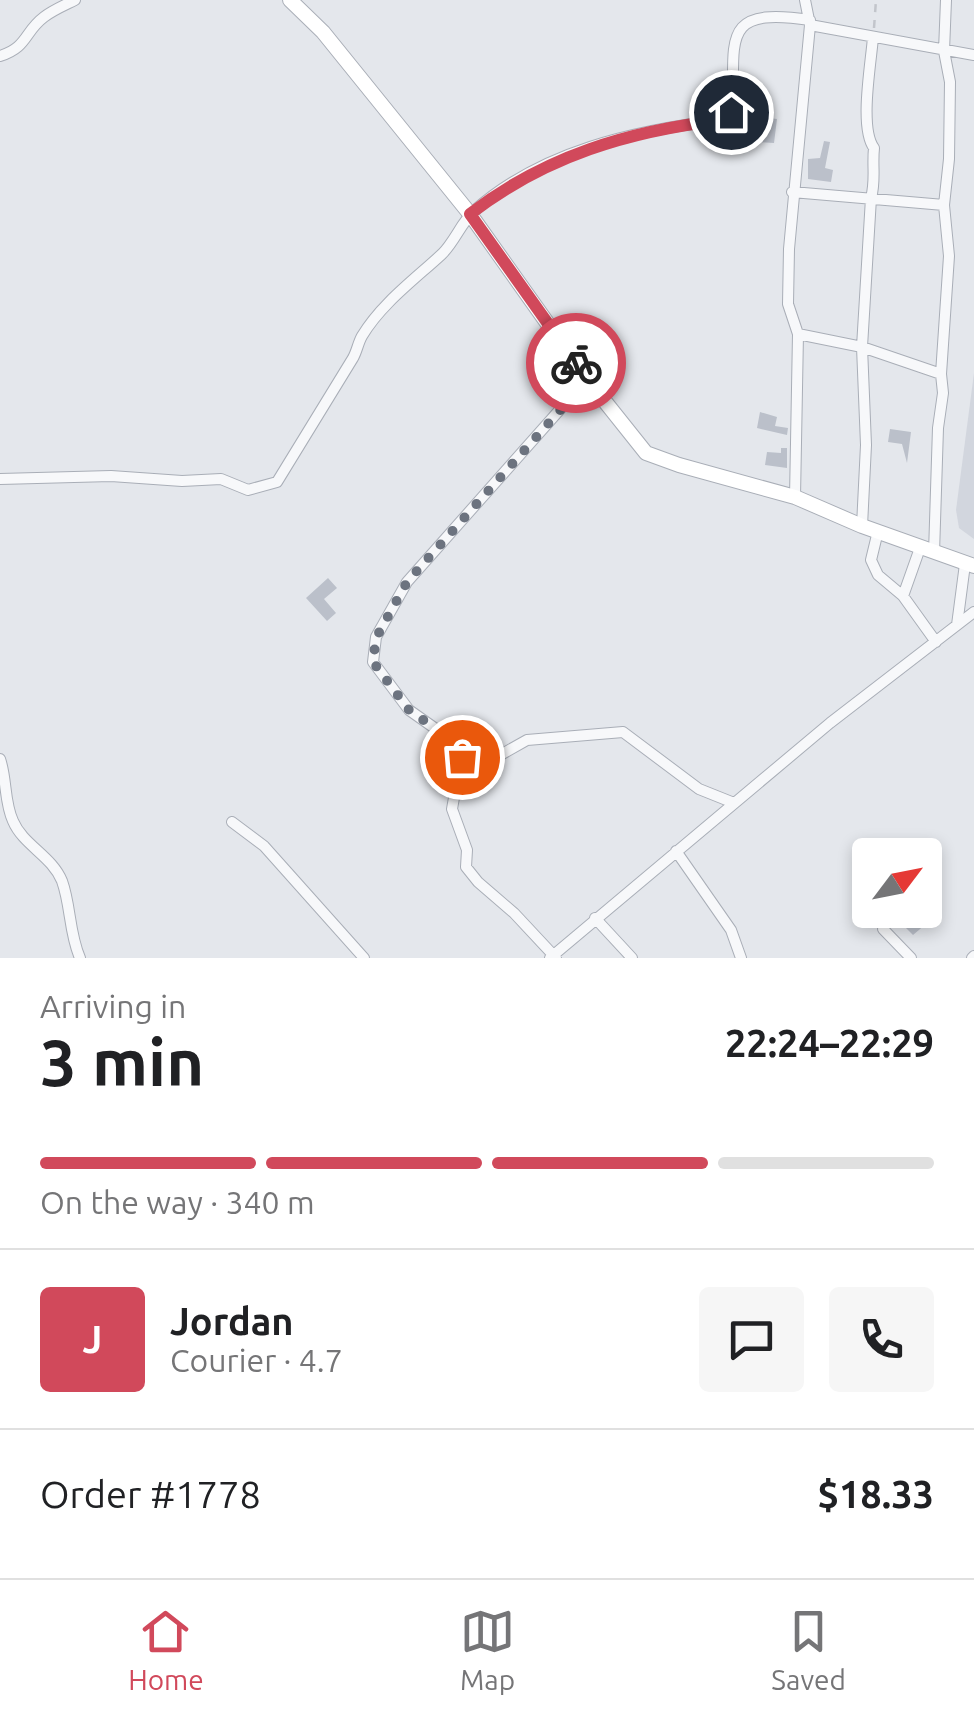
<!DOCTYPE html>
<html lang="en">
<head>
<meta charset="utf-8">
<style>
	:root { --surface:#fff; --page:#f6f6f6; --text:#202124; --muted:#757577; --line:#e0e0e0; --accent:#d1495b }
	body { margin:0; font-family:Ubuntu,sans-serif; background:var(--page); color:var(--text); height:100vh; display:flex; flex-direction:column; font-size:38px; white-space:nowrap }
	* { box-sizing:border-box; margin:0 }
	p { font-size:32px; color:var(--muted) }
	.icon { flex:none; width:55px; height:55px; fill:none; stroke:currentColor; stroke-width:2; stroke-linecap:round; stroke-linejoin:round }
	.map { position:relative; height:958px; overflow:hidden }
	.panel { display:flex; flex-direction:column; background:var(--surface); flex:1 }
	.panel>* { flex:none }
	.needle { width:65px; rotate:58deg }
	.fabs { position:absolute; left:852px; top:838px; display:grid; gap:20px }
	.fabs a { display:grid; place-items:center; width:90px; height:90px; border-radius:10px; background:var(--surface); box-shadow:0 5px 15px #0003; font-size:50px }
	.pin { position:absolute; display:grid; place-items:center; width:85px; height:85px; color:#fff; margin:-42px; border:5px solid #fff; border-radius:50%; box-shadow:0 2px 10px #0007 }
	.courier { position:absolute; display:grid; place-items:center; width:100px; height:100px; margin:-50px; border:8px solid #d1495b; border-radius:50%; background:#fff; color:#222; box-shadow:0 2px 12px #0007 }
	.headline em { font-style:normal; font-weight:700 }
	.headline div { display:flex; flex-direction:column-reverse }
	.headline { display:flex; align-items:center; justify-content:space-between; height:170px; padding:0 40px }
	h1 { font-size:65px; font-weight:700; line-height:75px }
	.bar { display:grid; grid-template-columns:repeat(4,1fr); gap:15px 10px; align-content:center; height:120px; padding:0 40px }
	.bar i { height:12px; border-radius:8px; background:var(--line) }
	.bar .current { background:var(--accent) }
	.bar p { grid-column:span 4 }
	.line { display:flex; align-items:center; gap:25px; padding:0 40px; border-top:2px solid var(--line) }
	.line div { flex:1 }
	.round { display:grid; place-items:center; flex:none; width:105px; height:105px; border-radius:10px; background:var(--page) }
	.tab-bar { display:flex; justify-content:space-around; align-items:center; height:140px; border-top:2px solid var(--line); background:var(--surface); font-size:28px; color:var(--muted) }
	.tab-bar a { display:grid; justify-items:center; gap:5px }
	.tab-bar .current { color:var(--accent) }
	.map>svg:first-child { display:block }
	.built { fill:#d2d6de }
	.building { fill:#bbc0ca }
	.lines { fill:none; stroke-linecap:round; stroke-linejoin:round }
	.street-casing { stroke:#a9aeb7; stroke-width:12 }
	.secondary-casing { stroke:#a9aeb7; stroke-width:16 }
	.path { stroke:#c2c5cb; stroke-width:2.5; stroke-dasharray:8 8; stroke-linecap:butt }
	.street { stroke:#f7f8fa; stroke-width:10 }
	.secondary { stroke:#fff; stroke-width:14 }
	.done { stroke:#6c737f; stroke-width:10; stroke-dasharray:0 18 }
	.route { stroke:#d1495b; stroke-width:12 }
</style>
</head>
<body>
<div class="map">
<svg width="974" height="958" viewBox="0 0 974 958">
	<rect width="100%" height="100%" fill="#e4e7ec"/>
	<path class="built" d="M974,373V539L959,528L956,510Z"/>
	<path class="building" d="M762,109H770L769,118L777,119L774,143L757,142L759,128L743,127L744,119H759Z
		M824,141L830,142L825,168L833,170L831,182L808,179V159L820,158Z
		M760,412L777,417L775,426L788,428L787,435L757,428Z
		M890,429L911,432L907,463L902,444L888,442Z
		M781,448H787V468L765,465L767,452L781,453Z
		M328,578L337,588L324,599L336,613L327,621L306,598Z
		M907,910L926,924L913,935L896,918Z"/>
	<g class="lines">
		<g class="street-casing">
			<path id="street" d="M810,25L974,55
				M0,56C28,47 24,32 44,17C53,10 65,5 75,0
				M792,192L944,205
				M798,334L862,347L941,374
				M0,479L111,476L182,481L221,479L248,490L277,482L353,358C357,351 358,343 362,336C381,304 415,279 442,254C455,241 461,223 474,211C541,151 636,130 722,120L733,108C734,36 722,7 810,20
				M795,497L798,334L788,304L789,249L810,25L805,0
				M862,526L866,445L862,347L871,198C876,180 872,166 874,148C859,128 871,64 873,37
				M878,531L871,560L878,575L903,596L936,642
				M934,553L938,428L943,393L941,374L949,256L944,205L949,159L950,82L944,51L946,0
				M903,596L920,548
				M957,625L965,564
				M0,759C7,779 4,802 13,821C23,845 52,856 62,881C71,906 69,933 80,958
				M465,775L527,740L623,732L699,789L734,803
				M232,822L264,846L364,958
				M676,851L731,930L741,958
				M595,918L632,958
				M883,929L911,958
				M550,958L830,723L974,612
				M556,958L514,913L478,882L466,867L467,850L452,809L455,792L465,775L462,757L443,734L409,710L373,662L376,637L407,582L587,379
				M972,958L974,956"/>
		</g>
		<g class="secondary-casing">
			<path id="secondary" d="M290,0L323,32L470,214L587,379L646,453L679,465L795,497L862,526L974,566"/>
		</g>
		<path class="path" d="M874,28L876,0"/>
		<use href="#street" class="street"/>
		<use href="#secondary" class="secondary"/>
	</g>
	<g class="lines">
		<path class="done" d="M462,757L443,734L409,710L373,662L376,638L407,582L588,379L576,363"/>
		<path class="route" d="M576,363L470,214C545,156 629,131 722,120L731,112"/>
	</g>
</svg>
<div class="fabs">
<a><svg class="needle" viewBox="-14 -14 28 28"><path d="M0-13l5 13h-10z" fill="#e53935"/><path d="M0 13l5-13h-10z" fill="#757577"/></svg></a>
</div>
<div class="pin" style="left:462px;top:757px;background:#ea580c"><svg class="icon" aria-label="bag" viewBox="0 0 24 24"><path d="M5 8h14l-1 12H6zM9 8a3 3 0 0 1 6 0"/></svg></div>
<div class="pin" style="left:731px;top:112px;background:#1f2937"><svg class="icon" aria-label="home" viewBox="0 0 24 24"><path d="M3 11l9-7 9 7M6 9v11h12V9"/></svg></div>
<div class="courier" style="left:576px;top:363px"><svg class="icon" aria-label="bike" viewBox="0 0 24 24"><circle cx="6" cy="16" r="4"/><circle cx="18" cy="16" r="4"/><path d="M6 16l4-8h5l3 8M10 8l3 8H6M13 5h3"/></svg></div>
</div>
<section class="panel">
<div class="headline"><div><h1>3 min</h1><p>Arriving in</p></div><em>22:24–22:29</em></div>
<div class="bar"><i class="current"></i><i class="current"></i><i class="current"></i><i></i><p>On the way · 340 m</p></div>
<div class="line" style="height:180px"><b class="round" style="background:var(--accent);color:#fff">J</b><div><b>Jordan</b><p>Courier · 4.7</p></div><a class="round"><svg class="icon" aria-label="chat" viewBox="0 0 24 24"><path d="M4 5h16v11H9l-5 4z"/></svg></a><a class="round"><svg class="icon" aria-label="phone" viewBox="0 0 24 24"><path d="M5 4h4l2 5-3 2q2 4 5 5l2-3 5 2v4C11 20 4 13 5 4z"/></svg></a></div>
<div class="line" style="height:130px"><div>Order #1778</div><b>$18.33</b></div>
</section>
<nav class="tab-bar">
<a class="current"><svg class="icon" aria-label="home" viewBox="0 0 24 24"><path d="M3 11l9-7 9 7M6 9v11h12V9"/></svg>Home</a>
<a><svg class="icon" aria-label="map" viewBox="0 0 24 24"><path d="M3 6l6-2 6 2 6-2v14l-6 2-6-2-6 2zM9 4v14M15 6v14"/></svg>Map</a>
<a><svg class="icon" aria-label="saved" viewBox="0 0 24 24"><path d="M7 4h10v16l-5-4-5 4z"/></svg>Saved</a>
</nav>
</body>
</html>
